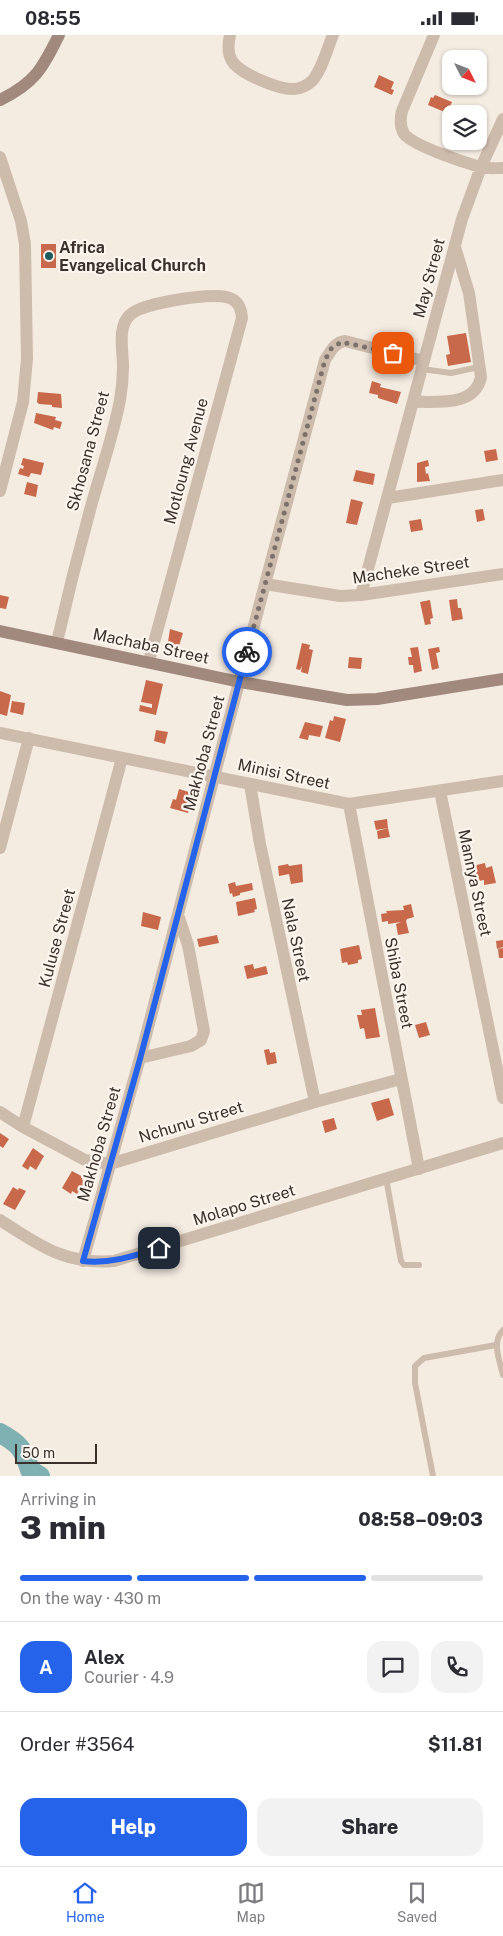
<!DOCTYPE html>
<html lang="en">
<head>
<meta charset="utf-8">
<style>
	:root { --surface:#fff; --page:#f2f2f3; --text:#2b2b33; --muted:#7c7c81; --line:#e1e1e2; --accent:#2563eb }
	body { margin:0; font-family:"Public Sans",sans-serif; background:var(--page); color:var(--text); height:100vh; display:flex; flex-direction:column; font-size:19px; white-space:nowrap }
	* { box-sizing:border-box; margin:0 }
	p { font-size:16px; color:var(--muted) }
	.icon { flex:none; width:28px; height:28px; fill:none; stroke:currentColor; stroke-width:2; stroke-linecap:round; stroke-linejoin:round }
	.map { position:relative; height:1441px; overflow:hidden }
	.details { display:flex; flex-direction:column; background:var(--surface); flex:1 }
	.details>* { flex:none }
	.needle { width:32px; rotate:132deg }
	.controls { position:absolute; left:442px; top:15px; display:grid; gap:10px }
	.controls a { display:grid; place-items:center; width:45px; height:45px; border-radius:10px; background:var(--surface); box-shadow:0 1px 4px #0004; font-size:25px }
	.scale { position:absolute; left:15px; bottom:12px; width:82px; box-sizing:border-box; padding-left:5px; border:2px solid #3b302b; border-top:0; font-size:14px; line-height:18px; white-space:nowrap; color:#3b302b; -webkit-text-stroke:4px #fbf5ee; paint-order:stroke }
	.pin { position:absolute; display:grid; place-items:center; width:42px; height:42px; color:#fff; margin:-21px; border-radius:10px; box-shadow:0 2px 8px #0006 }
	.courier { position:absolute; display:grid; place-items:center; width:50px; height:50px; margin:-25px; border:4px solid #2563eb; border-radius:50%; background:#fff; color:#222; box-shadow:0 1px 6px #0007 }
	.head em { font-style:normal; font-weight:800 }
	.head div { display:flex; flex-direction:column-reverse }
	.head { display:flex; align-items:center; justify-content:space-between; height:85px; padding:0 20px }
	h1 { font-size:32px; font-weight:800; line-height:38px }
	.bar { display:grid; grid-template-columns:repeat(4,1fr); gap:8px 5px; align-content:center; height:60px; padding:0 20px }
	.bar i { height:6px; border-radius:4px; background:var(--line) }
	.bar .on { background:var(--accent) }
	.bar p { grid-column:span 4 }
	.line { display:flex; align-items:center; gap:12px; padding:0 20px; border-top:1px solid var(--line) }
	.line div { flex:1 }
	.round { display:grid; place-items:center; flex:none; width:52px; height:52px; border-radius:15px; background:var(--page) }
	.primary-button { display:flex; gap:10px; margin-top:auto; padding:10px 20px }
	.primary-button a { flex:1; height:58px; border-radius:15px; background:var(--accent); color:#fff; font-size:20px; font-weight:800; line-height:58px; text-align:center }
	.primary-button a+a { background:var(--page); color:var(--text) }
	.status { display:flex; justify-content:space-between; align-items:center; height:35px; padding:0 25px; background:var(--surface); direction:ltr }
	.status svg { height:14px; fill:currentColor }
	.tabs { display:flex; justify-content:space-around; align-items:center; height:70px; border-top:1px solid var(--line); background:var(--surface); font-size:14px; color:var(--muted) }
	.tabs a { display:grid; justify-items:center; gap:2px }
	.tabs .on { color:var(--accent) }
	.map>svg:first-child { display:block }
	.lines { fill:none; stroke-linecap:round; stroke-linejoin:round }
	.river { stroke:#7fb0b2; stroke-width:20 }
	.building { fill:#c8694b }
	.lane { stroke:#cdbbac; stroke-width:6 }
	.street { stroke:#cdbbac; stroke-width:12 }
	.secondary { stroke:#a18a7d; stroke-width:12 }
	.done { stroke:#7c716b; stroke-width:5; stroke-dasharray:0 9 }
	.route { stroke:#2563eb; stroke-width:6 }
	.poi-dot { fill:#1f5a5e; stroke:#fbf5ee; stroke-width:2 }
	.labels { text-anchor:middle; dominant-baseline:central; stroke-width:4.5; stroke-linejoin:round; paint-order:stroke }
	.poi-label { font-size:16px; font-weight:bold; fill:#3b302b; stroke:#fbf5ee; text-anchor:start }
	.street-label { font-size:16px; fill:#3b302b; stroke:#fbf5ee }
</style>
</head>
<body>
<div class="status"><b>08:55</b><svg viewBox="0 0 49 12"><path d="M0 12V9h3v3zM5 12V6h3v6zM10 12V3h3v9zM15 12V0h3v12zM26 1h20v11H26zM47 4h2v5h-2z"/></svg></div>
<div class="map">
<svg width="503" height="1441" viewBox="0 0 503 1441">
	<rect width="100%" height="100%" fill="#f4ebe1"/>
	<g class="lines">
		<path class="river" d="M0,1398C19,1408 24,1415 30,1435L40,1441"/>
	</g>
	<path class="building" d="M379,40L394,47L391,54L394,55L392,60L374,52Z
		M435,60L452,67L447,78L428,70L431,62L433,63Z
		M41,209H56V233H41Z
		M466,298L471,327L448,331L446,320L450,319L447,301Z
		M372,346L381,349L380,352L401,357L397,369L378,363V360L369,358Z
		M38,357L61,359L62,373L52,372V370L39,369L37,367Z
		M36,378L56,382L55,385L62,387L60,394L54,392L53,395L34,388Z
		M496,414L498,425L486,427L484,416Z
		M23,423L44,428L41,440L31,438L29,442L18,439L20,433L23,434L24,431L21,430Z
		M428,425L429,431L425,432L426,439L428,438L430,446L417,447V428Z
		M356,435L375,439L373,450L353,446Z
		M27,447L38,450L36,462L24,459Z
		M351,464L363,467L357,490L346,488Z
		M483,474L485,485L477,487L475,475Z
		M421,484L423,495L411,497L409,486Z
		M0,560L9,562L6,574L0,573Z
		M457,564L458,573H461L463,584L452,586L449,565Z
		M430,565L433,583L430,584L431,589L425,590L420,567Z
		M170,594L183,598L179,611L168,607Z
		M302,608L310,610L309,614L313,615L308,639L301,637L302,631L300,635L296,634Z
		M418,612L422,636L414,638L413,630H409L408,622H412L410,613Z
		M439,612L440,617L436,618L439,633L432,635L428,614Z
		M349,622L362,623L361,634L348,633Z
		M146,645L163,649L156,680L139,676L140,670L152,673V669L141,667Z
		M0,656L11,660L7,681L0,679Z
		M12,666L25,668L23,680L10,677Z
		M334,681L346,684L340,707L325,703L330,685L333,686Z
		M305,687L323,691L320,702L309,700L308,705L299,703Z
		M156,695L168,697L165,709L154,706Z
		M179,754L195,759L188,778L170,773L173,764L176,765Z
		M387,784L388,793L376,795L374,786Z
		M388,793L390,802L378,804L377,796Z
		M485,828L486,833L492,831L496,848L484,850V845L473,847L468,832Z
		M288,829L289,831L302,829L303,847L291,849L289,839L279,841L278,831Z
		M235,847L236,851L252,848L253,855L240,858V860L233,862L232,858L230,859L228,849Z
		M255,863L257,874L254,875L255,877L238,881L236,867Z
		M411,869L414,882L407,884L406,886L409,898L398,900L396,889L401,887L388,889V886L382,887L381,879L387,878L386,876L404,875L403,871Z
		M143,877L161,882L158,895L141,891Z
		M217,900L219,908L199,912L197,904Z
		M503,905V912L497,914L496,906Z
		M359,910L362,924L358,925V928L348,930L347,927L342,928L340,914Z
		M503,913V923H499L498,914Z
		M253,929L254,934L266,931L268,939L247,944L244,931Z
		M375,973L380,1002L366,1004L364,993L360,994L357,980H362L361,975Z
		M426,987L430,1000L419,1003L415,990Z
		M269,1014L270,1018L275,1017L277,1028L267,1030L264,1015Z
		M389,1063L394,1080L377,1086L371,1068Z
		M334,1083L337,1094L325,1098L322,1086Z
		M0,1098L9,1104L3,1113L0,1111Z
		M33,1113L44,1121L36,1135L30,1131L28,1135L22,1131Z
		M72,1136L83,1142L82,1145L85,1147L77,1159L72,1156L71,1159L62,1153Z
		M13,1152L18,1155L19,1153L26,1156L15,1175L3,1169Z"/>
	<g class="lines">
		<path class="lane" d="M422,334L451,338L479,332
			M386,1143L401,1226L404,1230H419
			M503,1295C491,1307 500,1326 503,1340
			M433,1441L415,1348V1331L424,1323L496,1310"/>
		<path class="street" d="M230,0C228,9 227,18 232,26C240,39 280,55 294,54C300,54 308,50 312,46C322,35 327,14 333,0
			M434,0L402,76C400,84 400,92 404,99C414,111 463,127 480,132C487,134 495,133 503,133
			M0,122L21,186L25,209L27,324L23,367L0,456
			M414,367C437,366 475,372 481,342L469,258L455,212
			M388,463L503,445
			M265,549L340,561L361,560L503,539
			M361,560L462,184L481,132L503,84
			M57,607C67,563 78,519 90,475C100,438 113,402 120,365C122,354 123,342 123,331C123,315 117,292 130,280C142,268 197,261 215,261C231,261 241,265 242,283L149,626
			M0,698L349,769L503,746
			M250,749L260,809L315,1067
			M440,756L503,1063
			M349,769L419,1134
			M0,813L29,703
			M140,1023L191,1011L201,1005L204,996L188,910L178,880
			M0,1077L23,1092L85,1125L110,1129L315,1067L401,1044
			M23,1092L122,723
			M0,1185C39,1210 65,1230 114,1226L503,1108
			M83,1226L140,1023L265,549L325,325C330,317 335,307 345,306L424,326"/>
		<path class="secondary" d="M0,65C35,48 42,34 59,0
			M0,596L240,647L347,665L377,664L503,644"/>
	</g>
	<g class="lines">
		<path class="done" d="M247,617L325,325L331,314L341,307L393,318"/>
		<path class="route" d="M159,1213C134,1221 110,1229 83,1226L140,1024L247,617"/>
	</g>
	<circle class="poi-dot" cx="49" cy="221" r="5"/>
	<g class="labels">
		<g class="poi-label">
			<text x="59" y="212">Africa<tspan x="59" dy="18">Evangelical Church</tspan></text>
		</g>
		<g class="street-label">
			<text transform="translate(429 243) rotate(-75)">May Street</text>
			<text transform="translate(88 416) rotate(-75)">Skhosana Street</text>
			<text transform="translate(186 426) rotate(-75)">Motloung Avenue</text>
			<text transform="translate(411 535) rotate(-8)">Macheke Street</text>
			<text transform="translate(151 611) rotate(12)">Machaba Street</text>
			<text transform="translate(204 718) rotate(-75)">Makhoba Street</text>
			<text transform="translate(284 739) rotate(12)">Minisi Street</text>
			<text transform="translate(475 848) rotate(78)">Mannya Street</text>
			<text transform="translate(57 903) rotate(-75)">Kuluse Street</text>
			<text transform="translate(296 905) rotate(78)">Nala Street</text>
			<text transform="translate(399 948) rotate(79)">Shiba Street</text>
			<text transform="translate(191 1087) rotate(-17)">Nchunu Street</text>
			<text transform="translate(99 1109) rotate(-74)">Makhoba Street</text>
			<text transform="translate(244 1170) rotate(-17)">Molapo Street</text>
		</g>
	</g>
</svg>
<div class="controls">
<a><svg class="needle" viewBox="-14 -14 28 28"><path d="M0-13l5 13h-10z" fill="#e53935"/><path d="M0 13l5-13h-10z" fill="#7c7c81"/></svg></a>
<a><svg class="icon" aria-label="layers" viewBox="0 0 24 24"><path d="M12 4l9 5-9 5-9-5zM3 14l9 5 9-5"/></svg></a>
</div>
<div class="scale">50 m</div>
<div class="pin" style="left:393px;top:318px;background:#ea580c"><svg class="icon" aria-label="bag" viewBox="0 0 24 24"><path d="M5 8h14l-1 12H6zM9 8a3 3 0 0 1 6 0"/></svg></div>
<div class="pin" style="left:159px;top:1213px;background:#1f2937"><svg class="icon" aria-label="home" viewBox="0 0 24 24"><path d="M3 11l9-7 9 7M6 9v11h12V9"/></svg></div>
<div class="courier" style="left:247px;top:617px"><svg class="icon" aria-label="bike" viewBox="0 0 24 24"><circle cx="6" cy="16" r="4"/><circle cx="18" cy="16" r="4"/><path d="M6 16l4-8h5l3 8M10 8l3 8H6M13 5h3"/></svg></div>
</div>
<section class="details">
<div class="head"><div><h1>3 min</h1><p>Arriving in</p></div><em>08:58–09:03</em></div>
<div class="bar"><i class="on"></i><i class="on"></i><i class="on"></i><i></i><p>On the way · 430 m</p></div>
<div class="line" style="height:90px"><b class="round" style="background:var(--accent);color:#fff">A</b><div><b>Alex</b><p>Courier · 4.9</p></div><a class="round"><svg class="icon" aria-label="chat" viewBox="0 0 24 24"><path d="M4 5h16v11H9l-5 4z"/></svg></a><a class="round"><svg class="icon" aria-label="phone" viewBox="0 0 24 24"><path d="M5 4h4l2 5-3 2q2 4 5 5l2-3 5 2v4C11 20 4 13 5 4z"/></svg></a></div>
<div class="line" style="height:65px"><div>Order #3564</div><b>$11.81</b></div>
<div class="primary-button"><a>Help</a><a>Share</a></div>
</section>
<nav class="tabs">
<a class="on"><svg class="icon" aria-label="home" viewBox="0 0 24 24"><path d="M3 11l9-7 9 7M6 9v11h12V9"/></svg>Home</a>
<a><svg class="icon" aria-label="map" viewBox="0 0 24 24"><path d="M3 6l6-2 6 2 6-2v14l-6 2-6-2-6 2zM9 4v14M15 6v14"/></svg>Map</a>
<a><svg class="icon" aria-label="saved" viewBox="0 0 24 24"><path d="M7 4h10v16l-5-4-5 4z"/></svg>Saved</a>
</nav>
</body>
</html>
